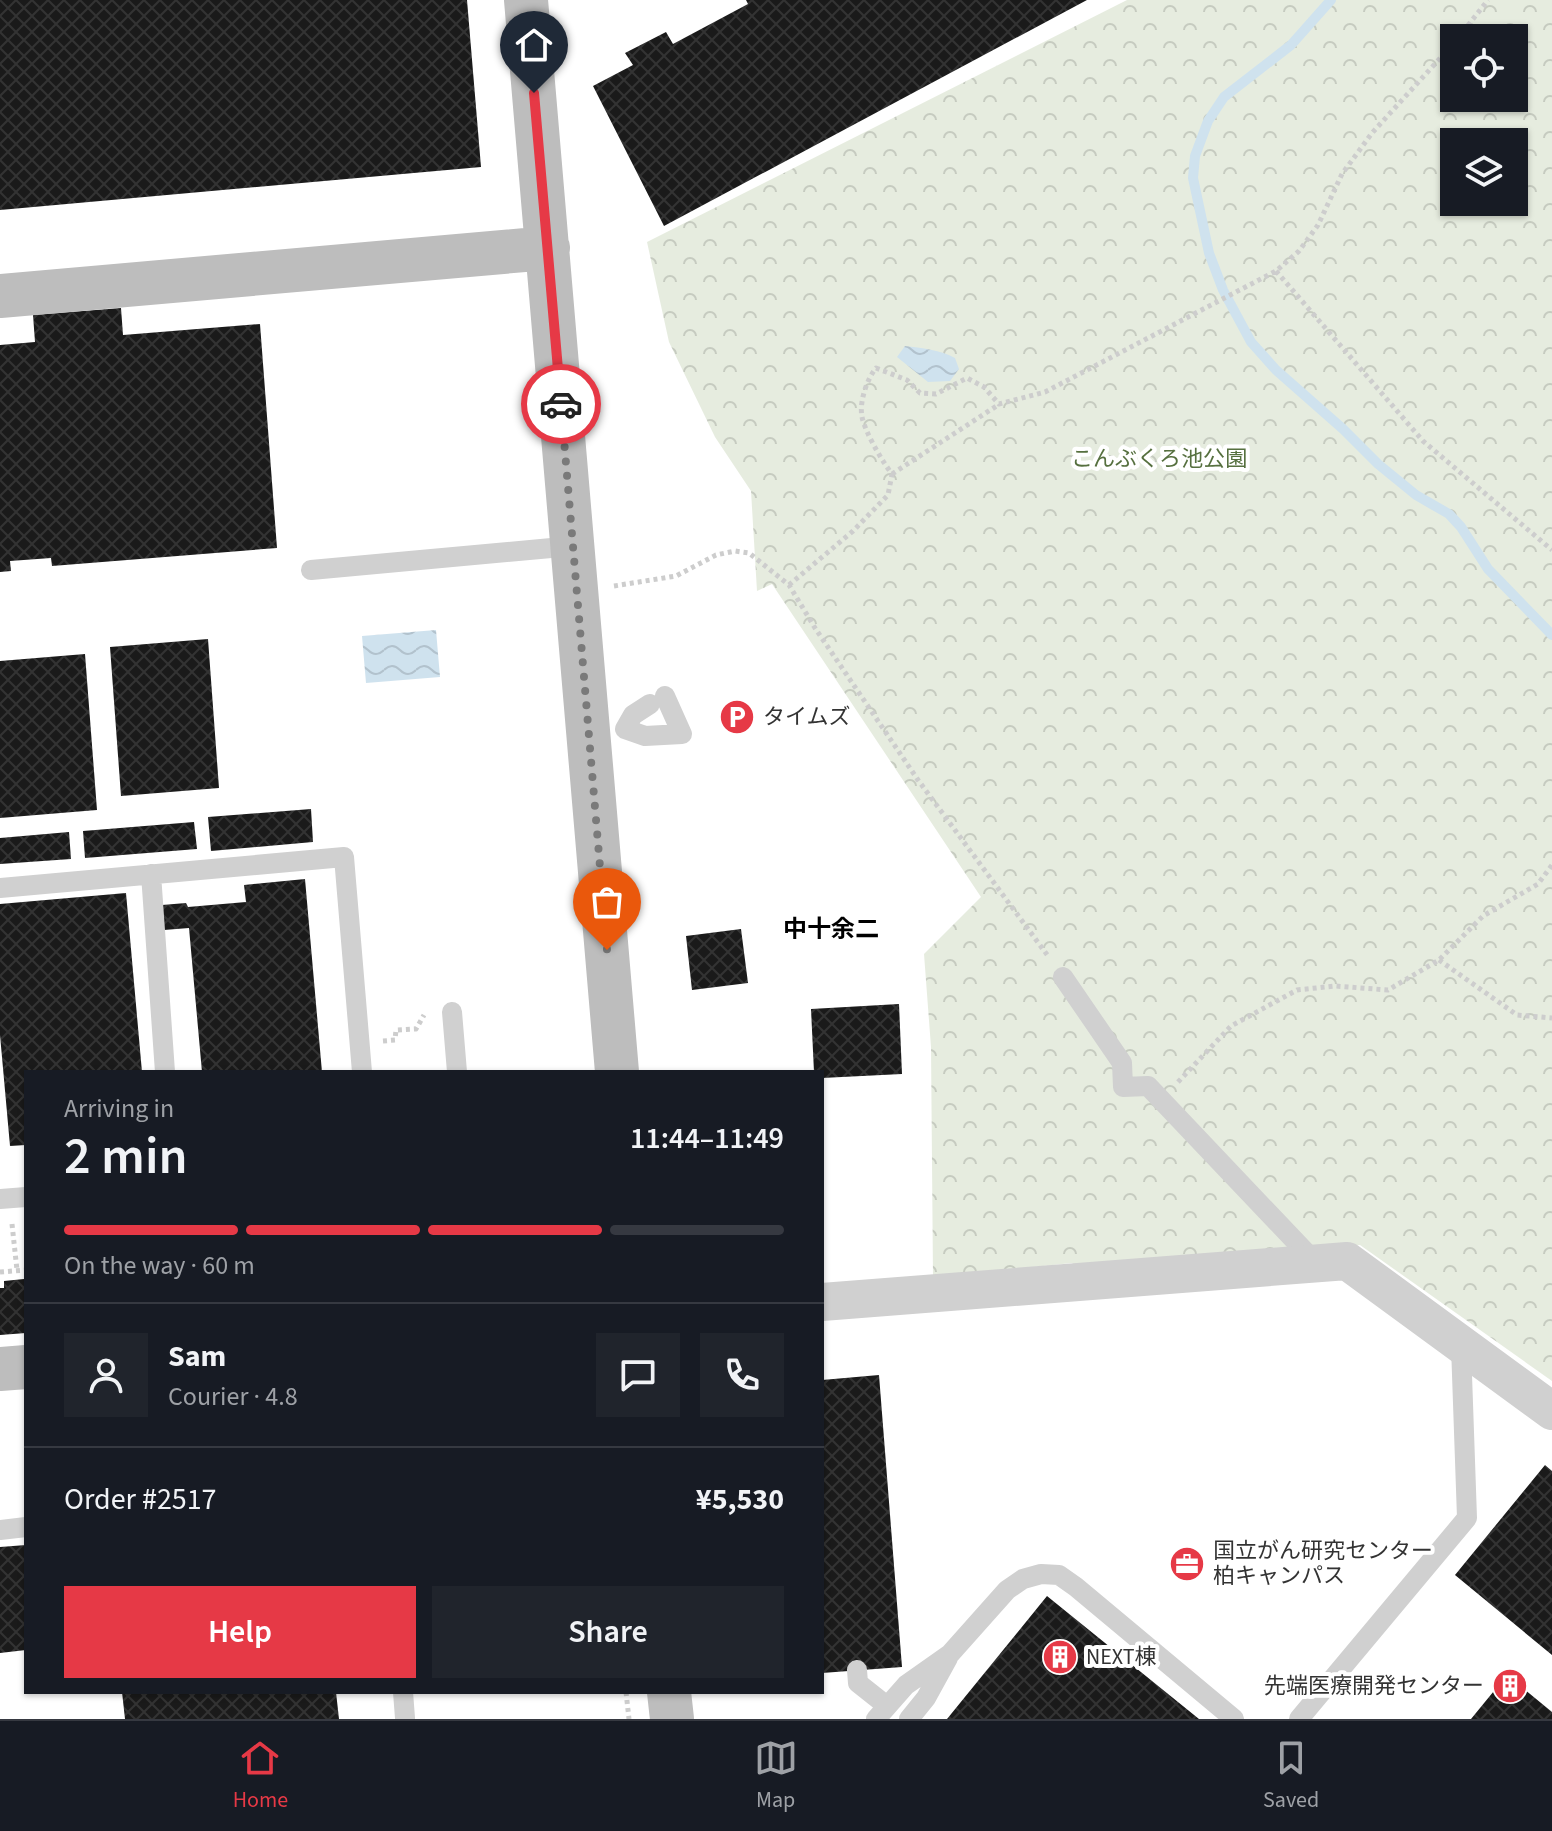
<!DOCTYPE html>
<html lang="en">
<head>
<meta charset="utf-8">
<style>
	:root { --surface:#171b24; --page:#20242c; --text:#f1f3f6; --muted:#9ea1a6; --line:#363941; --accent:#e63946 }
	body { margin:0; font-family:"Source Sans 3","Noto Sans JP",sans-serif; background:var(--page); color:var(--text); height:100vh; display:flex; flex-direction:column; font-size:30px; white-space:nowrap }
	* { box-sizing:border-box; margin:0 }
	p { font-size:26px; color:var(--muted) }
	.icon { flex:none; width:44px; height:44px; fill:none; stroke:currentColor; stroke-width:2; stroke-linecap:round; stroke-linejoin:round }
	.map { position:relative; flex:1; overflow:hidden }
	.details { position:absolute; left:24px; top:1070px; width:800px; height:624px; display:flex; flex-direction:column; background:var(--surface); border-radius:0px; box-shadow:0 2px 6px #0004 }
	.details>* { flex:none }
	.buttons { position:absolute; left:1440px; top:24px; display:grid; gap:16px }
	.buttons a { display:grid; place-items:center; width:88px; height:88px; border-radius:0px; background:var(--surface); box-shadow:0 2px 6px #0004; font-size:40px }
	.pin { position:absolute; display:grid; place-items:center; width:68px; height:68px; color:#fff; margin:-82px -34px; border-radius:50% 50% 50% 0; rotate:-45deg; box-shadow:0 0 8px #0007 }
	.pin .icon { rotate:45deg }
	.courier { position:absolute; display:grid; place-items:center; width:80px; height:80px; margin:-40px; border:6px solid #e63946; border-radius:50%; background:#fff; color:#222; box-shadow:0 2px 10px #0007 }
	.overview em { font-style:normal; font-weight:600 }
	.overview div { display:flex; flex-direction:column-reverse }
	.overview { display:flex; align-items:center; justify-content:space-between; height:136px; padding:0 40px }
	h1 { font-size:52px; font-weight:600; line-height:60px }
	.bar { display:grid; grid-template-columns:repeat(4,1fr); gap:12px 8px; align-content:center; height:96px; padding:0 40px }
	.bar i { height:10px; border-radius:6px; background:var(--line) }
	.bar .on { background:var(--accent) }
	.bar p { grid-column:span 4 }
	.line { display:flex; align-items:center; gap:20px; padding:0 40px; border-top:2px solid var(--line) }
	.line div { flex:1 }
	.round { display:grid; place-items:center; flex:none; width:84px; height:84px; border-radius:0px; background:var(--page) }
	.action { display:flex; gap:16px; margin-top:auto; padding:16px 40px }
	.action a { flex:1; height:92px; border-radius:0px; background:var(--accent); color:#fff; font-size:32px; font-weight:600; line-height:92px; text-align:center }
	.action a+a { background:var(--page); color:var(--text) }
	.tab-bar { display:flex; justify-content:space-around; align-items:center; height:112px; border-top:2px solid var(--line); background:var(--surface); font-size:22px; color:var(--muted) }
	.tab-bar a { display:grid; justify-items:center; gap:4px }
	.tab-bar .on { color:var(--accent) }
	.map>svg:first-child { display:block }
	.forest { fill:url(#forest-crowns); fill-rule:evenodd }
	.water { fill:url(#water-waves) }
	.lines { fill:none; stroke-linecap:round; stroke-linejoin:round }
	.stream { stroke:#cfe2ee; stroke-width:10 }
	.building { fill:url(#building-cross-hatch) }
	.path { stroke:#cdcdcd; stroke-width:5; stroke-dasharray:4 4; stroke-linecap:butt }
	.lane { stroke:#d0d0d0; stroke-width:20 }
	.street { stroke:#d0d0d0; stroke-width:38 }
	.secondary { stroke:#bdbdbd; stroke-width:44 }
	.done { stroke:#7a7a7a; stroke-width:8; stroke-dasharray:0 14.4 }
	.route { stroke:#e63946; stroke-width:10 }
	.labels { text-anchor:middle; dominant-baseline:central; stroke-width:8; stroke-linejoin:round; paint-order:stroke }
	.park-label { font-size:22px; fill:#56703f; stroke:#fff }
	.poi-label { font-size:22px; fill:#333; stroke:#fff; text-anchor:start }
	.neighbourhood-label { font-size:24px; font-weight:bold; fill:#000; stroke:#fff }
</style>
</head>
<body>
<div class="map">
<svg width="1552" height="1719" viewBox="0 0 1552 1719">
	<defs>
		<pattern id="forest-crowns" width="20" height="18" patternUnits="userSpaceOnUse" patternTransform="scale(2)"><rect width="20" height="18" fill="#e6ecdf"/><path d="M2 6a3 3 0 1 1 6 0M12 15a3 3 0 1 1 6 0" fill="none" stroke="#c6cbc0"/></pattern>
		<pattern id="water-waves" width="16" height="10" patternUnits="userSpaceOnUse" patternTransform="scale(2)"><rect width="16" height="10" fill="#cfe2ee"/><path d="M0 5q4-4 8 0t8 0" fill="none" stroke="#b2c2cd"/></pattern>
		<pattern id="building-cross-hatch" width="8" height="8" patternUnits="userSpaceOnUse" patternTransform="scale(2)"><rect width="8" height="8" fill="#1a1a1a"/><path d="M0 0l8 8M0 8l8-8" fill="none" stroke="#333"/></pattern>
	</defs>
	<rect width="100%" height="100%" fill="#fff"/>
	<path class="forest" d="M1127,0H1552V1381L1360,1245L1078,1269L1072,1263L933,1277L931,1047L924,954L981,897L772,584L757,591L751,491L715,437L669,342L647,242ZM1454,38H1514V98H1454ZM1454,142H1514V202H1454Z"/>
	<path class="water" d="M905,346C921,348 941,350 955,358L959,369L950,381L928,382L897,357Z
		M436,630L440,677L366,683L362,636Z"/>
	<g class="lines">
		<path class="stream" d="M1331,0L1291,45L1224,97L1208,121L1195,156L1193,178L1209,253L1223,290L1251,342L1276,370L1343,429L1378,464L1416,495L1449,514L1461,527L1488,569L1552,635"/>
	</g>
	<path class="building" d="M0,0H467L481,167L0,210Z
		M746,0H1087L664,226L593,86L633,65L625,53L666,32L673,44L748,4Z
		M121,308L123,335L260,324L277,548L52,566L51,558L10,561L11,571L0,572V345L35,342L33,315Z
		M208,639L219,788L121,796L110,647Z
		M85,654L97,810L0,818V661Z
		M311,809L313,842L211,851L208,817Z
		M194,822L197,849L85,858L83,831Z
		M69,832L71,859L0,864V838Z
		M305,879L322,1072H202L189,928L164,930L162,905L186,903L188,907L246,902L244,885Z
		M126,893L142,1072H26V1145L10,1146L0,1035V904Z
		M741,929L748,983L692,990L686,936Z
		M899,1004L902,1074L822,1078V1072H814L811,1009Z
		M24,1279L26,1285V1333L0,1335V1288H4V1281Z
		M879,1375L902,1667L822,1673V1380Z
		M1545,1465L1552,1471V1655L1455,1575Z
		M26,1545V1650L0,1653V1547Z
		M1047,1596L1199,1719H947Z
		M1507,1675L1552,1712V1719H1471Z
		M122,1692H336L339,1719H125Z"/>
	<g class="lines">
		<path class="path" d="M1458,38L1488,0
			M1276,271L1423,441L1552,550
			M892,474L998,405
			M789,585L853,531L888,495L892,474C882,461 865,432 862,417C859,402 867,379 876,368L907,380L920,393L936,394L967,378L984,387L999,404L1045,392L1276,271L1299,251L1318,225L1342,174L1372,133L1454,43
			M614,586L676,576L716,555L735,551L749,553L789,585L815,628L918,780L1048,956
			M1439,960L1517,1015L1552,1018
			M383,1041L395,1040L396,1030L416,1029L424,1015
			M1178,1082L1231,1026L1297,990L1335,986L1388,990L1439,960L1483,916L1538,884L1552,865
			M12,1224L17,1270
			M0,1272L26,1270
			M626,1692L629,1719"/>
		<path class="lane" d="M311,570L573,546
			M650,704L633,715L625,729L645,736L682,734L665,696
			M151,874L165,1072
			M0,888L344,857L362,1072
			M1063,977L1122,1063L1123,1087L1148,1086L1315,1262
			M452,1012L457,1072
			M0,1199L26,1197
			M0,1530L26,1527
			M857,1670L858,1683L887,1706
			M403,1692L405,1718
			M876,1719L906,1685L950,1654L1007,1590L1023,1579L1041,1574L1059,1575L1076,1587L1234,1719
			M909,1719L926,1698L948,1658
			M1299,1719L1467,1518L1461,1346"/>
		<path class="street" d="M822,1302L1347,1261L1552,1411"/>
		<path class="secondary" d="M526,0L617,1072
			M0,296L548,248
			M0,1369L26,1367
			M669,1692L672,1719"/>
	</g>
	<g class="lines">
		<path class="done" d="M561,404L607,950"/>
		<path class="route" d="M534,93L561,404"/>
	</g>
	<defs>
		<g id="parking-disc" transform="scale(1.8)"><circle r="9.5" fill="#e63946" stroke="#fff"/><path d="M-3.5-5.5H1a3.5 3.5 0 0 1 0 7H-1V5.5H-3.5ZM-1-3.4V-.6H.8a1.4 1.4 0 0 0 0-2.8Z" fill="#fff"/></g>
		<g id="office-disc" transform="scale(1.8)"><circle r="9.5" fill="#e63946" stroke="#fff"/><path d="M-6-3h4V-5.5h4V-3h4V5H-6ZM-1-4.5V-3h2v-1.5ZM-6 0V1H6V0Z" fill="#fff"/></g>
		<g id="building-disc" transform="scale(1.8)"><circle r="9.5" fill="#e63946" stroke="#fff"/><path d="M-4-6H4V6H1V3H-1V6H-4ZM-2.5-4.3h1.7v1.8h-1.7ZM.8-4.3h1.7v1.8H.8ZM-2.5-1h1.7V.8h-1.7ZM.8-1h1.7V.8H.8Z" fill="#fff"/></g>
	</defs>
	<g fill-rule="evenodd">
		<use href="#parking-disc" x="737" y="717"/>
		<use href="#office-disc" x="1187" y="1564"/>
		<use href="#building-disc" x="1060" y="1657"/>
		<use href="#building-disc" x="1510" y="1686"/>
	</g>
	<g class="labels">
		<g class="park-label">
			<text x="1159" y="459">こんぶくろ池公園</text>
		</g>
		<g class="poi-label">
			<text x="763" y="717">タイムズ</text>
			<text x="1213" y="1551">国立がん研究センター<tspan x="1213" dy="25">柏キャンパス</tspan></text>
			<text x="1086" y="1657">NEXT棟</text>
			<text x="1484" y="1686" text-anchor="end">先端医療開発センター</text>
		</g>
		<g class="neighbourhood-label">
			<text x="831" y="929">中十余二</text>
		</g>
	</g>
</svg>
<div class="buttons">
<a><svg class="icon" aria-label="locate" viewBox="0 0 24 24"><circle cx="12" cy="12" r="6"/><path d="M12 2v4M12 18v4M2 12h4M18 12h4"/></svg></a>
<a><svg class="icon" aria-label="layers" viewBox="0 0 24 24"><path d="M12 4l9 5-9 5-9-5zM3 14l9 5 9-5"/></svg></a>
</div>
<div class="pin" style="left:607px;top:950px;background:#ea580c"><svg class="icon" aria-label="bag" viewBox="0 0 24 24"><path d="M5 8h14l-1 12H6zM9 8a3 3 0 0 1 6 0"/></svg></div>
<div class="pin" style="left:534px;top:93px;background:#1f2937"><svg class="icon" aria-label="home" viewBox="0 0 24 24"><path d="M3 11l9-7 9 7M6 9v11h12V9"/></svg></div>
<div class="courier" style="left:561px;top:404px"><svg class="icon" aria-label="car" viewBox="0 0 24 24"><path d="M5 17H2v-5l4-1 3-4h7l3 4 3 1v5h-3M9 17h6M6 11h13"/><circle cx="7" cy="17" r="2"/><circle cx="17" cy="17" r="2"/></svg></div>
<section class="details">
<div class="overview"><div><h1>2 min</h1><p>Arriving in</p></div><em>11:44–11:49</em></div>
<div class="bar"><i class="on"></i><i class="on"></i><i class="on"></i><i></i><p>On the way · 60 m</p></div>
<div class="line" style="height:144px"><a class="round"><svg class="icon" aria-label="person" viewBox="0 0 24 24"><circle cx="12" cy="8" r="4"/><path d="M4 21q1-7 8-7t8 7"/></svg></a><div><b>Sam</b><p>Courier · 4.8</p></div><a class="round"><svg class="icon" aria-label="chat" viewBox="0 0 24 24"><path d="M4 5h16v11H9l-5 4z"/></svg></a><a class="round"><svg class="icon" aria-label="phone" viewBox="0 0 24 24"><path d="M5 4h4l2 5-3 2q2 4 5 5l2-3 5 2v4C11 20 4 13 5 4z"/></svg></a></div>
<div class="line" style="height:104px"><div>Order #2517</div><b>¥5,530</b></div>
<div class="action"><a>Help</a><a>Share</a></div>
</section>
</div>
<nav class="tab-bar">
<a class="on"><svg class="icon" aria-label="home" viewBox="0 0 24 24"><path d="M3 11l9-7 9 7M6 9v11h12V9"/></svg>Home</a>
<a><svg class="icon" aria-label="map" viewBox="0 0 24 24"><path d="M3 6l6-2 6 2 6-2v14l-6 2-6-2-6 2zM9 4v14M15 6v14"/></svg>Map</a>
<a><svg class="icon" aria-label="saved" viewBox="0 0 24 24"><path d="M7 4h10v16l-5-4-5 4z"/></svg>Saved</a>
</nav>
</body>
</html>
